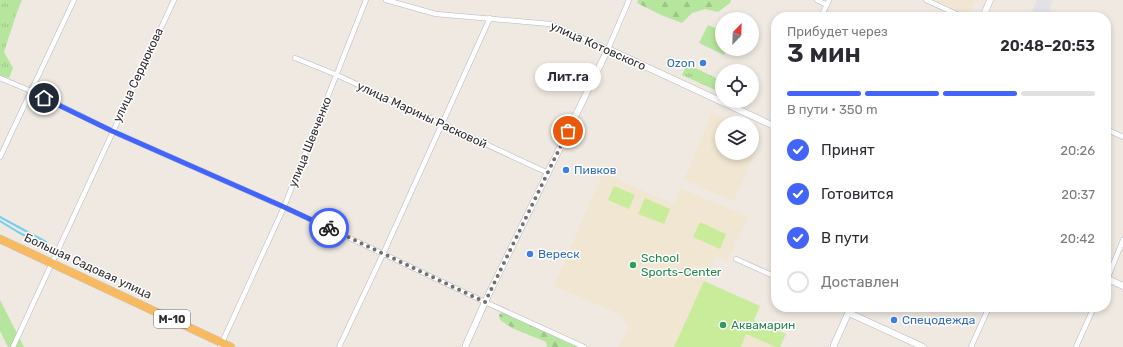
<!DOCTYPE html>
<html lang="ru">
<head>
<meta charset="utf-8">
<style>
	:root { --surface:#fff; --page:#f7f7f7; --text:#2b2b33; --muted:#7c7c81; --line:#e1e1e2; --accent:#4264fb }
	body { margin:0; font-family:Rubik,sans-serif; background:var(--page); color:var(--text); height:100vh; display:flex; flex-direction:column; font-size:15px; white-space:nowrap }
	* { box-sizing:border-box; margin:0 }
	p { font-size:13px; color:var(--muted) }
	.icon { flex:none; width:22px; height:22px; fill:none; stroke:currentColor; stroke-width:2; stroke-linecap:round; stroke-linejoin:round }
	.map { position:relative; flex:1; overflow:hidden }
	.panel { position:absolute; left:771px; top:12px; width:340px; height:300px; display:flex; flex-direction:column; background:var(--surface); border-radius:16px; box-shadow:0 2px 6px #0003 }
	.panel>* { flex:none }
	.needle { width:26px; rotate:23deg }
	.buttons { position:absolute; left:715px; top:12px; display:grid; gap:8px }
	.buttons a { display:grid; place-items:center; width:44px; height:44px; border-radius:50%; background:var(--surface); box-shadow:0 2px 6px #0003; font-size:20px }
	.pin { position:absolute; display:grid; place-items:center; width:34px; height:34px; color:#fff; margin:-17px; border:2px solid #fff; border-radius:50%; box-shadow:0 1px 4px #0007 }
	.courier { position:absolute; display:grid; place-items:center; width:40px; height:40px; margin:-20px; border:3px solid #4264fb; border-radius:50%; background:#fff; color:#222; box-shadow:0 1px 5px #0007 }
	.bubble { position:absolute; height:28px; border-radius:14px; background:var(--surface); box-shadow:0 2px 6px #0003; font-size:13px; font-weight:600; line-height:28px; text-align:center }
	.summary em { font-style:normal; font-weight:600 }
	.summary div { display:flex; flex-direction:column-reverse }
	.summary { display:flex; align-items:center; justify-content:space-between; height:68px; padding:0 16px }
	h1 { font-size:26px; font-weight:600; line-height:30px }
	.bar { display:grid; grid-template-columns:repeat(4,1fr); gap:6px 4px; align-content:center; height:48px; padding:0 16px }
	.bar i { height:5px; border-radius:3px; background:var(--line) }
	.bar .active { background:var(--accent) }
	.bar p { grid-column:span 4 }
	ol { padding:0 16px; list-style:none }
	li { display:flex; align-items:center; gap:12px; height:44px }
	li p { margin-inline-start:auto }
	li .icon { padding:4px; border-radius:50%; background:var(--accent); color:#fff; stroke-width:4 }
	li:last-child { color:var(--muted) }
	li i { width:22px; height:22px; border:2px solid var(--line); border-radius:50% }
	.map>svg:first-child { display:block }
	.industrial { fill:#e3e1e8 }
	.education { fill:#f0e6d1 }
	.medical { fill:#f5dfe0 }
	.grass { fill:url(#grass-tufts) }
	.forest { fill:url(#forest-firs) }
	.park { fill:#b6e59e }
	.pitch { fill:#c9ec9a }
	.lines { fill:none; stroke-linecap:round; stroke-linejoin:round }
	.stream { stroke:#75cff0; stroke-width:2 }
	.minor-casing { stroke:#b4b7c1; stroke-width:5.5 }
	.tertiary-casing { stroke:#b4b7c1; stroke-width:7 }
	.trunk-casing { stroke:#c9c9c9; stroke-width:9 }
	.minor { stroke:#fff; stroke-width:4.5 }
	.tertiary { stroke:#fff; stroke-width:6 }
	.trunk { stroke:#f8ba60; stroke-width:8 }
	.done { stroke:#726f6d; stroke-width:4; stroke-dasharray:0 7.2 }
	.route { stroke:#4264fb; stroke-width:5 }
	.shop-dot { fill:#3f7fe0; stroke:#fff; stroke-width:1.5 }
	.leisure-dot { fill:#2e9e5b; stroke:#fff; stroke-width:1.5 }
	.labels { text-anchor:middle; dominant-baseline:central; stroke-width:3; stroke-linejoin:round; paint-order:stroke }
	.shield { fill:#fff; stroke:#6d6d6d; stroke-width:1 }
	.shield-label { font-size:11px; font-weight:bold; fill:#2e2e2e }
	.street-label { font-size:12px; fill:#2e2e2e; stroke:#fff }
	.shop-label { font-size:12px; fill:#366cbe; stroke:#fff; text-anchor:start }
	.leisure-label { font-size:12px; fill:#27864d; stroke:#fff; text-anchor:start }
</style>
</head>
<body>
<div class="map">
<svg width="1123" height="347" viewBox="0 0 1123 347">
	<defs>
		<pattern id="grass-tufts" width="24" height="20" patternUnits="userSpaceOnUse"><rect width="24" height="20" fill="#b6e59e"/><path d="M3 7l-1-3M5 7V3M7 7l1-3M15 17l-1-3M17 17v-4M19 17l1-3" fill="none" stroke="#9dc588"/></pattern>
		<pattern id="forest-firs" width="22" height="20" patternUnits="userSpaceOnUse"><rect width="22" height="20" fill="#b6e59e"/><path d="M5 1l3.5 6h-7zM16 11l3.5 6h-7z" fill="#9dc588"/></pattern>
	</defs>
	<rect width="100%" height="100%" fill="#efe9e1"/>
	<path class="industrial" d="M1037,0H1053L1049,10L1064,17H1030Z"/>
	<path class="education" d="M934,0H975L968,16Z
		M712,113L734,123H722V153H752V131L762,135L734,201L684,180Z
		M603,173L674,204L681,188L748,217L734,247L727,261L716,256L674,347H619L628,328L622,315L554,286Z
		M746,334L776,347H741Z"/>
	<path class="medical" d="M916,307H939L936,316Z"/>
	<path class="grass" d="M0,0H22L16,15L4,52L13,68L9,78L0,75Z
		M687,64L722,81V93L682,75Z"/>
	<path class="forest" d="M638,0H731L730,3L718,12L705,9L692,13L682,23L661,15L637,3Z
		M504,313L577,347H547L546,342L512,328L500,320L499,314Z"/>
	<path class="park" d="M708,25L722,31V49H727L724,55L699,43Z
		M0,300L24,347H8L0,331Z"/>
	<path class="pitch" d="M614,186L635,195L629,209L608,200Z
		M645,198L670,209L664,224L638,214Z
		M700,222L726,234L720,249L693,237Z
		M704,281L760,306L754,320L786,334L780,347H776L746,334L741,347H674Z"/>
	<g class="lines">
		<path class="stream" d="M0,217L46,242
			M0,221L18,232L48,248"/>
		<g class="minor-casing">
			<path id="minor" d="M386,0L436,14L550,24L608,49L629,0
				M817,0L827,5
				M926,0L963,17
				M821,17L829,0
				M295,58L337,75L548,173
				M0,78L31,91L112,131L284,207L485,302L584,347
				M773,126L776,120
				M1106,129L1123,137
				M0,157L74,0
				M736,259L776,277
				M1106,282L1123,240
				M13,347L174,0
				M220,347L284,207L366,0
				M339,347L383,254L490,18
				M971,347L989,307
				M1076,347L1094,307"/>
		</g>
		<g class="tertiary-casing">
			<path id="tertiary" d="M983,17L990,0
				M1106,278L1123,286
				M849,313L923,347
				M465,347L485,302L608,49L776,127
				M833,347L851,307"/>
		</g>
		<g class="trunk-casing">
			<path id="trunk" d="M0,239L231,347"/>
		</g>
		<use href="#minor" class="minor"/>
		<use href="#tertiary" class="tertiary"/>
		<use href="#trunk" class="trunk"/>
	</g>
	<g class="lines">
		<path class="done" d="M329,228L485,302L568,131"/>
		<path class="route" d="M44,98L112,131L284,207L329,228"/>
	</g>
	<g class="shop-dot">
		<circle cx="703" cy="63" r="4"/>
		<circle cx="566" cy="170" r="4"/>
		<circle cx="530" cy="254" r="4"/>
		<circle cx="894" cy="320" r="4"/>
	</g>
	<g class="leisure-dot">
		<circle cx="633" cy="265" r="4"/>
		<circle cx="723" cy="325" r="4"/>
	</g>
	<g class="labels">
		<rect class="shield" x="154" y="310" width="36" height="18" rx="3"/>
		<g class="shield-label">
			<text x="172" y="319">М-10</text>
		</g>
		<g class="street-label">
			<text transform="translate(598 46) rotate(24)">улица Котовского</text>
			<text transform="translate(138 75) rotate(-65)">улица Сердюкова</text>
			<text transform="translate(422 115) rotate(25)">улица Марины Расковой</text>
			<text transform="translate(310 142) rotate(-68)">улица Шевченко</text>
			<text transform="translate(88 266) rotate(25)">Большая Садовая улица</text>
		</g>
		<g class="shop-label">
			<text x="695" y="63" text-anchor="end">Ozon</text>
			<text x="574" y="170">Пивков</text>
			<text x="538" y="254">Вереск</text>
			<text x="902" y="320">Спецодежда</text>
		</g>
		<g class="leisure-label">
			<text x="641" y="258">School<tspan x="641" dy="14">Sports-Center</tspan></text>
			<text x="731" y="325">Аквамарин</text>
		</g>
	</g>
</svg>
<div class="buttons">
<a><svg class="needle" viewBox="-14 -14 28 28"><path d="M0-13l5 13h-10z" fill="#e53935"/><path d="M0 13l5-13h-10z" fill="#7c7c81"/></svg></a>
<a><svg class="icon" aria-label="locate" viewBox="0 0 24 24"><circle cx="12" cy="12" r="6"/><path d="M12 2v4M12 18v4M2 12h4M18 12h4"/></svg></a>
<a><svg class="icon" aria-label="layers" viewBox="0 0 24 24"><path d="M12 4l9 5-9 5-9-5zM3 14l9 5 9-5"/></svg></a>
</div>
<div class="pin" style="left:568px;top:131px;background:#ea580c"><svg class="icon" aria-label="bag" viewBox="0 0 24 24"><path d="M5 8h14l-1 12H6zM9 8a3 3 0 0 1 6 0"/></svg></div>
<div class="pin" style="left:44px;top:98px;background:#1f2937"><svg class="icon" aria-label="home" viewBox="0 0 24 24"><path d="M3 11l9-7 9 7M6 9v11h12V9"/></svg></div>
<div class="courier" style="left:329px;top:228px"><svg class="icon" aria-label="bike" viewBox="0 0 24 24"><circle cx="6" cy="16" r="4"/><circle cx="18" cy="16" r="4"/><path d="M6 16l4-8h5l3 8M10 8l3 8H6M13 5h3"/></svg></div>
<div class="bubble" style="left:535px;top:63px;width:66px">Лит.ra</div>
<section class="panel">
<div class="summary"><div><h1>3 мин</h1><p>Прибудет через</p></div><em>20:48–20:53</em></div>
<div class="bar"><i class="active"></i><i class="active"></i><i class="active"></i><i></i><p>В пути · 350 m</p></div>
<ol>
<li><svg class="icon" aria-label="check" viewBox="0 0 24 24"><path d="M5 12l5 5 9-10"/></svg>Принят<p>20:26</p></li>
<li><svg class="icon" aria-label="check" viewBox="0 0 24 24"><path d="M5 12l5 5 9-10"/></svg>Готовится<p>20:37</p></li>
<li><svg class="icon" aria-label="check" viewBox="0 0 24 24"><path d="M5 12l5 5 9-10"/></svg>В пути<p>20:42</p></li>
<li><i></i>Доставлен</li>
</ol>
</section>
</div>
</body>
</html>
